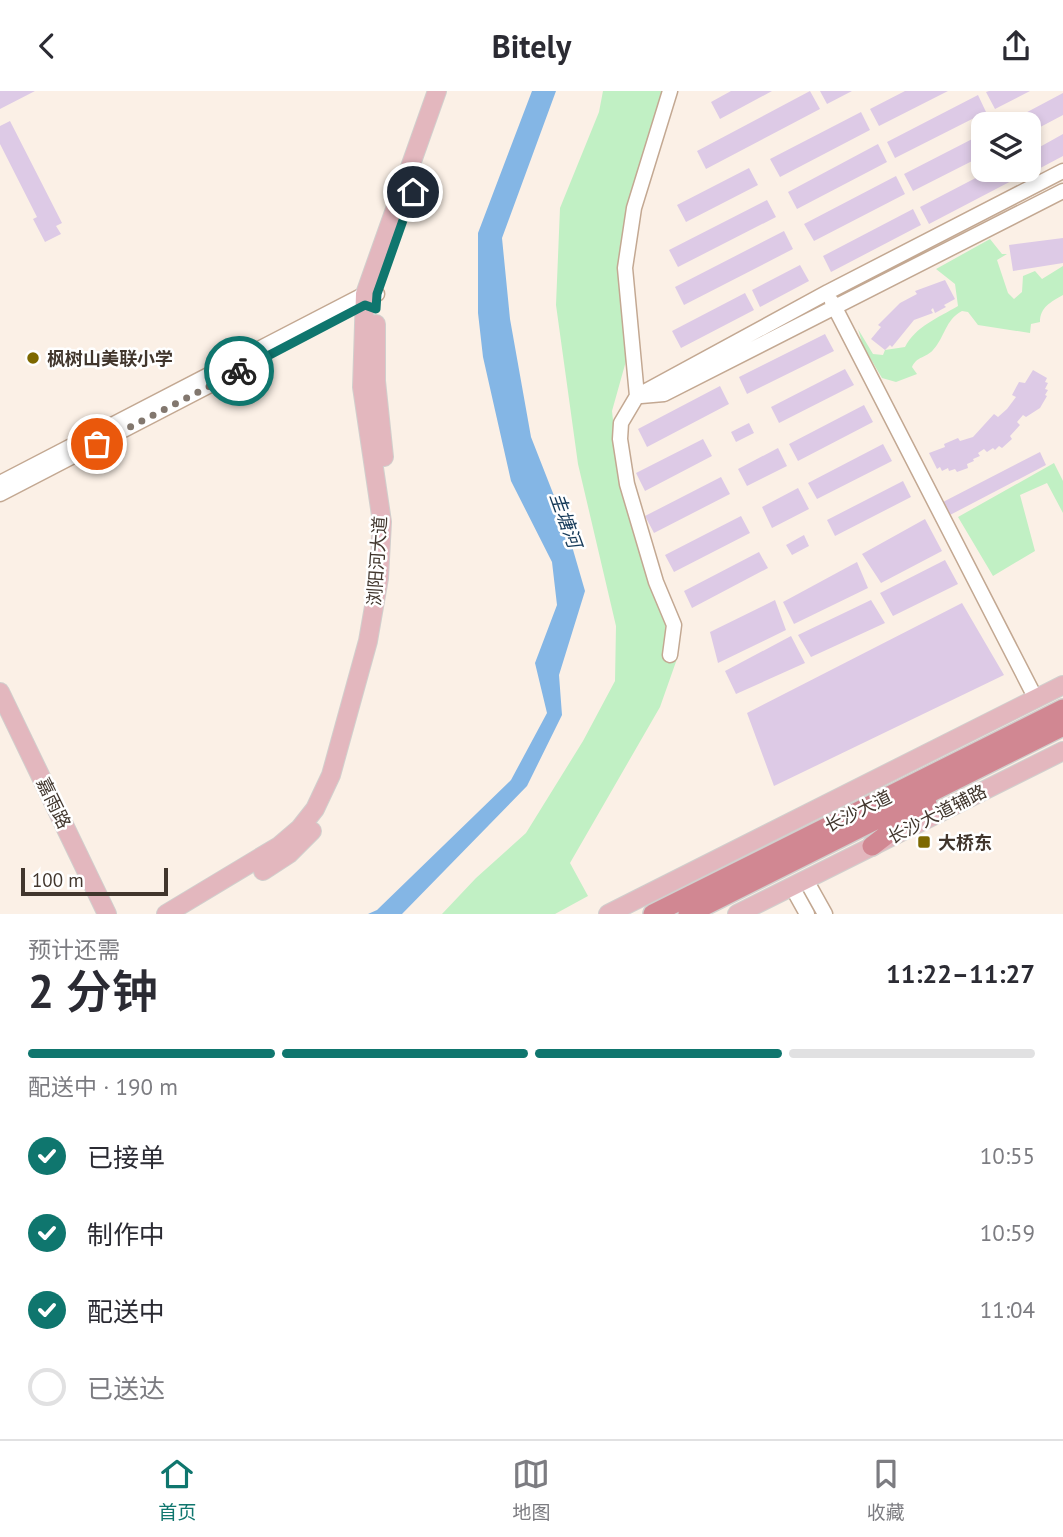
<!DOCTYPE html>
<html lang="zh">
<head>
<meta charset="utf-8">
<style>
	:root { --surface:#fff; --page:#f2f2f3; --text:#2b2b33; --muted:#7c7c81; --line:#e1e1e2; --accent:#0f766e }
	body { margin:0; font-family:"PT Sans","Noto Sans SC",sans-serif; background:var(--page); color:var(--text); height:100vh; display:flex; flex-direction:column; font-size:26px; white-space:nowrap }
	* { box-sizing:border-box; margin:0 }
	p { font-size:23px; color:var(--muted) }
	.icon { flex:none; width:38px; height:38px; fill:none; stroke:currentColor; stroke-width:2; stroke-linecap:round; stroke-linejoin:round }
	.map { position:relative; height:823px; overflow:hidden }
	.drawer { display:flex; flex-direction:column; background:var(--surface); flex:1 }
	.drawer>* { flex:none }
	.controls { position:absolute; left:971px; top:21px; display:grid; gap:14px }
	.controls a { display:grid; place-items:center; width:70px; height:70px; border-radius:14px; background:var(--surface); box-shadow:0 4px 10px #0003; font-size:35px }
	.scale { position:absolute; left:21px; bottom:18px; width:147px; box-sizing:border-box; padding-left:7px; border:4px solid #41362d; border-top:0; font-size:19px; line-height:24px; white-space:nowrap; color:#41362d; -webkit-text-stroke:5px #fff; paint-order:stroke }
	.pin { position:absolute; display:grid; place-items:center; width:60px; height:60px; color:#fff; margin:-30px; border:4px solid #fff; border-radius:50%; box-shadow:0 2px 7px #0007 }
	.courier { position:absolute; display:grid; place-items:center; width:70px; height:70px; margin:-35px; border:5px solid #0f766e; border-radius:50%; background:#fff; color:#222; box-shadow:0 2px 9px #0007 }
	.overview em { font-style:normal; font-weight:600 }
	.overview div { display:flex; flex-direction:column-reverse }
	.overview { display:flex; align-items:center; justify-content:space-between; height:119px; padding:0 28px }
	h1 { font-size:46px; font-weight:600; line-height:52px }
	.bar { display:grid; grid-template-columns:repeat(4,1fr); gap:10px 7px; align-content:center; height:84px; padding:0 28px }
	.bar i { height:9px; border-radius:5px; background:var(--line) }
	.bar .on { background:var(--accent) }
	.bar p { grid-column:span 4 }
	ol { padding:0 28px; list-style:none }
	li { display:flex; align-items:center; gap:21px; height:77px }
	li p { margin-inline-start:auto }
	li .icon { padding:7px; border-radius:50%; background:var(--accent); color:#fff; stroke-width:4 }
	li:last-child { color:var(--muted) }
	li i { width:38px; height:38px; border:4px solid var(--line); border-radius:50% }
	header { display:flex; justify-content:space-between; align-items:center; height:91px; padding:0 28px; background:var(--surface); font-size:32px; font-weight:600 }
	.menu { display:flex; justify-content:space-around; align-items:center; height:98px; border-top:2px solid var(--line); background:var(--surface); font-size:19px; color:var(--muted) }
	.menu a { display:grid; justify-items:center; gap:4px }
	.menu .on { color:var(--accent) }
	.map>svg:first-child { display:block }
	.green { fill:#c1f0c4 }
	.water { fill:#84b6e5 }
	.building { fill:#ddcae6 }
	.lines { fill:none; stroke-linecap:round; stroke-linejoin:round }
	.minor-casing { stroke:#c3a892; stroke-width:17 }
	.major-casing { stroke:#d1cfcd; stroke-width:20 }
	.highway-casing { stroke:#d1cfcd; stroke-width:22 }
	.minor { stroke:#fff; stroke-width:14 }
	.major { stroke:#e3b7be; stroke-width:18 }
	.highway { stroke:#d18792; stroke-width:19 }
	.done { stroke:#82776e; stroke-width:7; stroke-dasharray:0 12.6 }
	.route { stroke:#0f766e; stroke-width:9 }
	.poi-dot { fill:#7d6800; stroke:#fff; stroke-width:2.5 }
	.labels { text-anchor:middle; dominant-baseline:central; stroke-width:5; stroke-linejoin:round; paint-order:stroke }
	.poi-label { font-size:18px; font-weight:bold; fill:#41362d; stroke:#fff; text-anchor:start }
	.street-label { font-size:18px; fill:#41362d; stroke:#fff }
	.water-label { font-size:19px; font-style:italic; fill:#143958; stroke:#fff }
</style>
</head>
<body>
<header><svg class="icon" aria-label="back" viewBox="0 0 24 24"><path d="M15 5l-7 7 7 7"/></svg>Bitely<svg class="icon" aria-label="share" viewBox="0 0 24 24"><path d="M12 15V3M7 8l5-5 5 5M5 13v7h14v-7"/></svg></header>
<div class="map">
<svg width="1063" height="823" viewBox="0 0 1063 823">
	<rect width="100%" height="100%" fill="#fbf0e6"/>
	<path class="green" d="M603,0H666L626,117L619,174L626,270L612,320L620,391L636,450L666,534L664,552L678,565L660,616L570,772L588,805L555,823H442L476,787L526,742L583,650L615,590L616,535L578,373L556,214L560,117L599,21Z
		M990,148L1002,163H1007L997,169L1008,202L1014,208L1022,201L1023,185L1035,180L1042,188L1063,175V204C1051,211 1040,216 1040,231L1031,233L1030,242L978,234L968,221L962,220C945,229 945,246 933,259C926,267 917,265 912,276L917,283L896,291L882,287L863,255L858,238L873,263L883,264L885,259L905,256C916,235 938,227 958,215L955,193L936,178Z
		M1054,372L1063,390V422L1047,392L1020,404L1035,460L993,485L958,426Z"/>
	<path class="water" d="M532,0H556L502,147L510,228L531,346L567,438L585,500L559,584L562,624L527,695L402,823H368L377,819L511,689L547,622L535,572L557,514L552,471L511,390L483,266L478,222V142Z"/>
	<path class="building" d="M0,0H35L0,18Z
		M731,0H772L720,28L711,11Z
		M810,0L820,18L706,78L697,60Z
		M820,0H852L827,13Z
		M905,0H948L879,35L870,18Z
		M989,0H1030L995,18L986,1Z
		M1063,2V24L1029,42V33H1005Z
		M978,4L986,21L895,67L887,51Z
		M861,21L870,39L780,86L770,68Z
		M10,30L62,132L56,135L61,143L45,151L33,128L37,126L0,53V35Z
		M984,42V64L913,100L904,83Z
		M1063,43V65L1029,83L1027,79H1029V62Z
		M878,53L887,71L797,118L788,101Z
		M749,77L758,94L686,131L677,114Z
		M991,79H1017L1021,85L929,133L920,116Z
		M896,85L905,103L814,150L804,133Z
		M767,109L776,126L678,176L669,159Z
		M913,118L921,134L831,181L823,165Z
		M784,140L793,158L684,214L675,196Z
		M1063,147V172L1013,180L1009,154Z
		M800,174L809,190L760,216L752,199Z
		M945,189L955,208L944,214L946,216L935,222L933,217L931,219L933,222L914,229L892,256L890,254L885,259L871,248L881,236L878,234L900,212L917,203L915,200Z
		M745,202L754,219L681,257L672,240Z
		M825,243L834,260L747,303L739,286Z
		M845,278L854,294L779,332L771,316Z
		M1033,279L1047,287L1045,291L1048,292L1045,298L1048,299L1045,304L1047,305L1040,317L1026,326L1023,324L1017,331L1020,334L1010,345L1012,348L1002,357L999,355L995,359L993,357L987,361L984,358L978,362L980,365L973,368L974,370L967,373L968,377L957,381L955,378L949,380L948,377L942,380L940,376L937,378L929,362L945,356L944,353L958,347L960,350L973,346L994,323L998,326L1007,318L1016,306L1012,304L1019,291L1025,292Z
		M720,295L729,313L647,356L638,338Z
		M864,314L873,331L798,370L789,353Z
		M749,332L754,342L736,351L731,341Z
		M703,348L712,365L645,400L636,382Z
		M883,353L892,370L817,408L808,392Z
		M778,357L787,375L747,395L738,378Z
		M1040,361L1046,374L950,424L943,411Z
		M721,386L730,403L654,442L645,425Z
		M903,390L911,406L835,445L827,429Z
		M798,397L809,418L772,437L762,416Z
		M741,425L750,442L674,481L665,464Z
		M925,428L942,460L881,492L862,463Z
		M804,444L809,455L792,464L786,454Z
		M759,461L768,477L692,517L684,500Z
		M945,469L958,493L893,525L880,502Z
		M857,471L868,497L794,533L783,511Z
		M775,509L786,539L718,572L710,541Z
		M871,509L885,532L811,566L798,544Z
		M962,512L1004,584L774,695L747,622Z
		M791,545L805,572L736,603L725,580Z"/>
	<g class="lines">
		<g class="minor-casing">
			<path id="minor" d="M832,211L1036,608
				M637,305L625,177L634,117L670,0
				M641,305L664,303L1063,100
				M0,392L365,203H377
				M0,403L247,275
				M670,564L674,534L656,491L627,393L620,348L621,332L637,305L828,201L1063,80
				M806,789L825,823
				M792,796L807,823"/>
		</g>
		<g class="major-casing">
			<path id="major" d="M376,233V290L384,366
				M0,601L107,823
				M263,780L289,763L312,740
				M166,823L279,755L300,737L315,718L331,684L368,550L379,487L382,431L362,296L365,203L437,0
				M608,823L1063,594
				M737,823L1063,660"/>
		</g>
		<g class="highway-casing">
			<path id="highway" d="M872,755L927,713
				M653,823L1063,618
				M688,823L1063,635"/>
		</g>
		<use href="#minor" class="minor"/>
		<use href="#major" class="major"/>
		<use href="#highway" class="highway"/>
	</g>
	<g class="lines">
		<path class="done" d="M97,353L239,280"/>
		<path class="route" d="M239,280L365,214L376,218L377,203L413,101"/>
	</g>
	<g class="poi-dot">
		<circle cx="33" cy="267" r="7"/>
		<rect x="917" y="744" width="14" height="14" rx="3.5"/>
	</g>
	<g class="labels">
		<g class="poi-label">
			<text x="47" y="267">枫树山美联小学</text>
			<text x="938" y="751">大桥东</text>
		</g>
		<g class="street-label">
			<text transform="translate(377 470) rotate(-86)">浏阳河大道</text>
			<text transform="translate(54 712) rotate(64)">嘉雨路</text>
			<text transform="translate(858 720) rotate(-26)">长沙大道</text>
			<text transform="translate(937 723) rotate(-27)">长沙大道辅路</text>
		</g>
		<g class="water-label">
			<text transform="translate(566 429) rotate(70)">圭塘河</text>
		</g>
	</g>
</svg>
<div class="controls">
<a><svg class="icon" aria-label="layers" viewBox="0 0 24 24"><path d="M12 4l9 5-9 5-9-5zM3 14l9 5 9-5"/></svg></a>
</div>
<div class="scale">100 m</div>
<div class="pin" style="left:97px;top:353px;background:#ea580c"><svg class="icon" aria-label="bag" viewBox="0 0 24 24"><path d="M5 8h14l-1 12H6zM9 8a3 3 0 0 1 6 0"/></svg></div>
<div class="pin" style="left:413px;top:101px;background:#1f2937"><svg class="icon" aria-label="home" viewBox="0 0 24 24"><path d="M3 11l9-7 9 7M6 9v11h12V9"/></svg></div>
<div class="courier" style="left:239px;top:280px"><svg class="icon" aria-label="bike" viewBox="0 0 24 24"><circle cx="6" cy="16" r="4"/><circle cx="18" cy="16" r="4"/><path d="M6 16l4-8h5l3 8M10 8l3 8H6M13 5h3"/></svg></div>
</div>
<section class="drawer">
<div class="overview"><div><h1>2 分钟</h1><p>预计还需</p></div><em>11:22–11:27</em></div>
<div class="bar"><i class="on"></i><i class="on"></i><i class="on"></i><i></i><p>配送中 · 190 m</p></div>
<ol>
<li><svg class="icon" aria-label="check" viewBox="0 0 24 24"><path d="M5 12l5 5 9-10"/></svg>已接单<p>10:55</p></li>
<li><svg class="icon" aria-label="check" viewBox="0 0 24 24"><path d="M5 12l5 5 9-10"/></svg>制作中<p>10:59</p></li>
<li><svg class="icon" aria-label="check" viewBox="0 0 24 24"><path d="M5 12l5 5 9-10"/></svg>配送中<p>11:04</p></li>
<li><i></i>已送达</li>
</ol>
</section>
<nav class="menu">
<a class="on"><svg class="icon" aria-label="home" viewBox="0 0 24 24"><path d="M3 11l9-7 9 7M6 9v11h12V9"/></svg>首页</a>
<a><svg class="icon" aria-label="map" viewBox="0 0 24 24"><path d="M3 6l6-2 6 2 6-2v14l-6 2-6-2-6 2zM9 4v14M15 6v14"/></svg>地图</a>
<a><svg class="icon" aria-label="saved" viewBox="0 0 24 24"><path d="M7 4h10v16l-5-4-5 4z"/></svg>收藏</a>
</nav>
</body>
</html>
